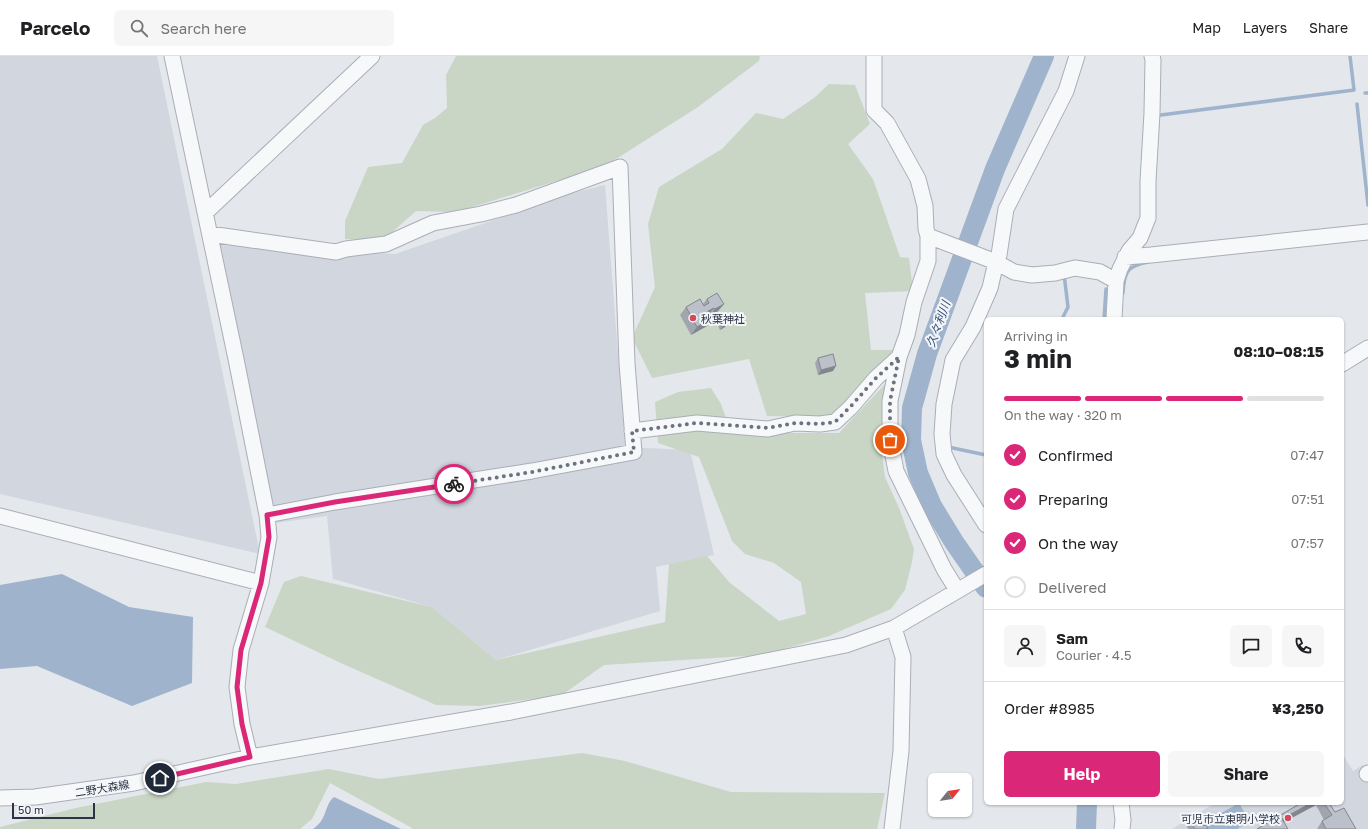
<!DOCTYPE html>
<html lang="en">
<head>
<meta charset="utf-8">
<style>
	:root { --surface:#fff; --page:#f6f6f6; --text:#202124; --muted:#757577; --line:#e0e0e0; --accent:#db2777 }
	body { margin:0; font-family:"Golos Text","Noto Sans JP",sans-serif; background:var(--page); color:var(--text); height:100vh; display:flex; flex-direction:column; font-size:15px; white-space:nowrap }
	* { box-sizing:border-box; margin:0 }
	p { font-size:13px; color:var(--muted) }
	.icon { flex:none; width:22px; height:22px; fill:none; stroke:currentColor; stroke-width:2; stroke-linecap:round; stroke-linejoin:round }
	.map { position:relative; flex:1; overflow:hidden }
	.drawer { position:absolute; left:984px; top:261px; width:360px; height:488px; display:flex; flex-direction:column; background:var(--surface); border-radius:6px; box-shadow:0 1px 3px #0004 }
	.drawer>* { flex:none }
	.needle { width:26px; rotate:60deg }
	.tools { position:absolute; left:928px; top:717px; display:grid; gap:8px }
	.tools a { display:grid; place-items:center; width:44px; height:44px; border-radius:6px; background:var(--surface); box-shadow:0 1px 3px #0004; font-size:20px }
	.scale { position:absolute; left:12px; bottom:10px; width:83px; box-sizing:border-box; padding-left:4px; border:2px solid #2b3445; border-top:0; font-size:11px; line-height:14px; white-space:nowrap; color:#2b3445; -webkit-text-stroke:3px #f4f6f9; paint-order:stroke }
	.pin { position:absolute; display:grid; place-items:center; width:34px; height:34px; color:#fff; margin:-17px; border:2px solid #fff; border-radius:50%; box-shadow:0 1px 4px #0007 }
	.courier { position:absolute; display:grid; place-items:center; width:40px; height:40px; margin:-20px; border:3px solid #db2777; border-radius:50%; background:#fff; color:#222; box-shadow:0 1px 5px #0007 }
	.head em { font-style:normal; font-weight:700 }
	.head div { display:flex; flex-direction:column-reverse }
	.head { display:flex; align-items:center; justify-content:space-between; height:68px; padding:0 20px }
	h1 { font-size:26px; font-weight:700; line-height:30px }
	.bar { display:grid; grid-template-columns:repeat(4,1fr); gap:6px 4px; align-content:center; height:48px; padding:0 20px }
	.bar i { height:5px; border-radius:3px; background:var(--line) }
	.bar .active { background:var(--accent) }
	.bar p { grid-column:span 4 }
	.line { display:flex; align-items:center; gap:10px; padding:0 20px; border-top:1px solid var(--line) }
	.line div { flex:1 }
	.round { display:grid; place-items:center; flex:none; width:42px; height:42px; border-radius:6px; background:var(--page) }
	ol { padding:0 20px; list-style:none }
	li { display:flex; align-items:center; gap:12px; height:44px }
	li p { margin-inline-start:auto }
	li .icon { padding:4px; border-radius:50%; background:var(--accent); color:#fff; stroke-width:4 }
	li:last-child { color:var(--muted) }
	li i { width:22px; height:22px; border:2px solid var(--line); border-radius:50% }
	.cta { display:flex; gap:8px; margin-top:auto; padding:8px 20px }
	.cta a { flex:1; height:46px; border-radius:6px; background:var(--accent); color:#fff; font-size:16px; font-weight:700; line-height:46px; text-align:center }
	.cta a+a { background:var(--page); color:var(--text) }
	header { display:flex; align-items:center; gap:24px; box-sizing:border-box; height:56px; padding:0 20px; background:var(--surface); border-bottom:1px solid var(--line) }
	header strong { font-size:19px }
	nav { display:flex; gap:22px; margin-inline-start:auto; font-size:14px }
	.search { width:280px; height:36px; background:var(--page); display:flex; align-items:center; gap:10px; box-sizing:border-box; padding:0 14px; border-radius:6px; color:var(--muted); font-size:15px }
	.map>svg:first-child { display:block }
	.built { fill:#d2d6de }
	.green { fill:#c9d6c5 }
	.water { fill:#9fb4cc }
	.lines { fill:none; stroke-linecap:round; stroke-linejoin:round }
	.stream { stroke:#9fb4cc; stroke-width:3.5 }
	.river { stroke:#9fb4cc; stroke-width:20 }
	.minor-casing { stroke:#a9aeb7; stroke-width:17 }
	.minor { stroke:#f7f8fa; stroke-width:15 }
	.wall { fill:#a1a5ae }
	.shaded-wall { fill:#83868d }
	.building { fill:#bbc0ca; stroke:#83868d }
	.done { stroke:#6c737f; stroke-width:4; stroke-dasharray:0 7.2 }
	.route { stroke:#db2777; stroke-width:5 }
	.poi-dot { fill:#d1495b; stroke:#f4f6f9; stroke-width:1.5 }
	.labels { text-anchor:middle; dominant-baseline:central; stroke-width:4; stroke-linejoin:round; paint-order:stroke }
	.poi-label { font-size:11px; fill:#2b3445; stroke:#f4f6f9; text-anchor:start }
	.street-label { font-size:11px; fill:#2b3445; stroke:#f4f6f9 }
	.water-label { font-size:12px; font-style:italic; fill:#34527a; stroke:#f4f6f9 }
</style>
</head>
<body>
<header>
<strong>Parcelo</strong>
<div class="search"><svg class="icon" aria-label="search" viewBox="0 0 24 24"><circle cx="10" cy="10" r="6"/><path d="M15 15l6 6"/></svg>Search here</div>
<nav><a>Map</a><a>Layers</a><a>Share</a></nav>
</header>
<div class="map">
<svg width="1368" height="773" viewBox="0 0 1368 773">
	<rect width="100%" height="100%" fill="#e4e7ec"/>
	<path class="built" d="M0,0H157L260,498L0,438Z
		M605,129L625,391L690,394L714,499L656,511L660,555L496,604L432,551L333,523L327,460L275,467L220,189L395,198L573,137Z
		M1342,697L1353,715L1363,709L1368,718V773H1172L1215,747H1342Z"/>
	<path class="green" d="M456,0H760L759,5L698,51L605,110L456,156L416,155L382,185L345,183V165L368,111L402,107L423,69L435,62L447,52L446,19Z
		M829,28L855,29L870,68L848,88L873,123L900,201L909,202L913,235L865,237L871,294H894L836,356L825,361L767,360L749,303L652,322L632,282L655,231L648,168L659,131L722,93L756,57L783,63L814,42Z
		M886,327L880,382L885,421L899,452L914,493L912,506L905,534L891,553L829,580L763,599L604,609L562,639L480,650L436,649L343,608L265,571L284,526L301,520L432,551L496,604L665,566L669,508L707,500L729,526L779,565L806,558L801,526L774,507L745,498L732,485L699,401L658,387L655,346L678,336L711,332L721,348L731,377H839Z
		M582,697L625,705L731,736L885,737L877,773H412V772L330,727L312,763L300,773H0V771L76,752L206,726L236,728L329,713L379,723Z"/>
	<path class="water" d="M62,518L129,551L193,561L192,627L132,650L37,610L0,613V529Z
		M334,741L401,773H313C328,763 324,749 334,741Z
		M1239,747L1250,766L1237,773H1205L1202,768Z"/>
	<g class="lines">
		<path class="stream" d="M1365,37H1368
			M1357,48L1368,149
			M1161,59L1354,34L1350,0
			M1123,237C1124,216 1127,210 1148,206
			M1062,263L1068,251L1064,218
			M1104,263L1106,233
			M948,391L986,399"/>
		<path class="river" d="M986,532L954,486L932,450L918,417L911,384L912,352L927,298L995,113L1044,0
			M1086,773L1087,747"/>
		<g class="minor-casing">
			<path id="minor" d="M172,0L236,303L267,459L269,481L261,527L241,594L237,631L242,668L250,701
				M874,0V54L887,67L918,123L925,150L926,173L928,180V205L914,246L907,279L899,301L890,345V384L896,415L944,513L957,534
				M205,157L372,0
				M210,178L336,196L346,193L386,188L433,167L481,158L516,149L620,111L627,307L634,396L532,415L335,446L267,459
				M928,180L996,206L1014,216L1032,219L1055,217L1075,212L1100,216L1116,225
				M1125,201L1151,199L1368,176
				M1114,263L1116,225L1120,213L1129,195L1140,182L1148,162V125L1152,57L1153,4L1152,0
				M1342,308L1368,292
				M632,375L697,367L768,373L795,367L820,368L835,366L851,351L876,322L899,301
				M0,460L261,527
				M986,469L954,419L944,398L942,378L944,348L953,304L973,271L990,232L996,206L999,199L1006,153L1066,35L1077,0
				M1367,718L1368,717
				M0,742L35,741L134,727L250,701L511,656L846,589L894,572L986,518
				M1121,747L1123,764L1122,773
				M892,773L901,695L903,601L894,572"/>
		</g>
		<use href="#minor" class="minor"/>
	</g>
	<path class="wall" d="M707,243L724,248L718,255L711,260L707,270L691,279L680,259L686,251L703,248Z
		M719,266L727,268L725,271L720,274L717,268Z
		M818,302L833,315L818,319L815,307Z
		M1301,747H1329L1335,756L1356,773H1317L1322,765L1324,764L1316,749L1257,773Z
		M1189,763L1203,770L1208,773H1188L1186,768Z"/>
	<path class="shaded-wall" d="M724,248L718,255L709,261L715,253Z
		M714,252L708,259V255Z
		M712,262L707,270L691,279L697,271Z
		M727,268L725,271L720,274L722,271Z
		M836,310L833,315L818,319L821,314Z
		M1311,747H1317L1316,749L1277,770L1282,763Z"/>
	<path class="building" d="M717,237L724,248L715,253L714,252L708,255L712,262L697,271L686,251L700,243L704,250L709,247L707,243Z
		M724,263L727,268L722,271L719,266Z
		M833,298L836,310L821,314L818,302Z
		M1301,747H1311L1282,763L1288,773H1257Z
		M1324,747H1329L1335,756L1344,752L1356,773H1326L1322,765L1332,759Z
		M1196,759L1203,770L1206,769L1208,773H1195L1189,763Z"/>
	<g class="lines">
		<path class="done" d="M454,428L532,416L634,396L632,375L697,367L768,372L795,367L820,368L835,366L851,350L876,322L899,301L890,345V384"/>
		<path class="route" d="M160,722L250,701L242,668L237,631L241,594L261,527L269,481L267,459L335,446L454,428"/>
	</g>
	<g class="poi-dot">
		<circle cx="693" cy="262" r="4"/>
		<circle cx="1288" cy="762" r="4"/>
	</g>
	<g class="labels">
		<g class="poi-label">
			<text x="701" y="262">秋葉神社</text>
			<text x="1280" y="762" text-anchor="end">可児市立東明小学校</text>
		</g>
		<g class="street-label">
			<text transform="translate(102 732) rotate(-9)">二野大森線</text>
		</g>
		<g class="water-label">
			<text transform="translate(938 268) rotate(-70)">久々利川</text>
		</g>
	</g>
</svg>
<div class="tools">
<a><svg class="needle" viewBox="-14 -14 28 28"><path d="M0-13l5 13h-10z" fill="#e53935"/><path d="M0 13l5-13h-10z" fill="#757577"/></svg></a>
</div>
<div class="scale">50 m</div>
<div class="pin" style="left:890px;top:384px;background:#ea580c"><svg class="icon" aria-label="bag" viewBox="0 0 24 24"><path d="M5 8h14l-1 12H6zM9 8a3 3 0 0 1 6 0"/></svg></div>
<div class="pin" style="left:160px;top:722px;background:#1f2937"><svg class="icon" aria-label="home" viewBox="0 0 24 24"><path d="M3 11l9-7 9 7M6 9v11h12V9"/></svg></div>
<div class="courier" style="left:454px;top:428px"><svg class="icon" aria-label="bike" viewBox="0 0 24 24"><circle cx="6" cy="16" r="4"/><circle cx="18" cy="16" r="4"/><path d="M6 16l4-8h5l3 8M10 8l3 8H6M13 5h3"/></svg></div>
<section class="drawer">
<div class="head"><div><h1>3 min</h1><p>Arriving in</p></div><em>08:10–08:15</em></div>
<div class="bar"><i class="active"></i><i class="active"></i><i class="active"></i><i></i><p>On the way · 320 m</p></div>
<ol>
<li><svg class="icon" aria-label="check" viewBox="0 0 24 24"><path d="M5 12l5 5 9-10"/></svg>Confirmed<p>07:47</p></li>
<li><svg class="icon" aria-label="check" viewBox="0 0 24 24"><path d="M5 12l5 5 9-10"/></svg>Preparing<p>07:51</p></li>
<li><svg class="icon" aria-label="check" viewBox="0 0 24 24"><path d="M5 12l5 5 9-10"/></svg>On the way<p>07:57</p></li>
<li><i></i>Delivered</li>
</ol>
<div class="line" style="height:72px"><a class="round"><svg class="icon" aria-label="person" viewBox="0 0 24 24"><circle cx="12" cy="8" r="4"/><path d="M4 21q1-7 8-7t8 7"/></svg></a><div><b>Sam</b><p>Courier · 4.5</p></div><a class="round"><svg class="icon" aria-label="chat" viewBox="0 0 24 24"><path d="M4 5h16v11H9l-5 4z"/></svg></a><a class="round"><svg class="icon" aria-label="phone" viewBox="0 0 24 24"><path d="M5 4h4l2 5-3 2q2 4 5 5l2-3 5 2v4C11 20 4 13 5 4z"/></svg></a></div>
<div class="line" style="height:52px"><div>Order #8985</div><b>¥3,250</b></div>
<div class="cta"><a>Help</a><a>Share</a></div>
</section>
</div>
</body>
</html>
